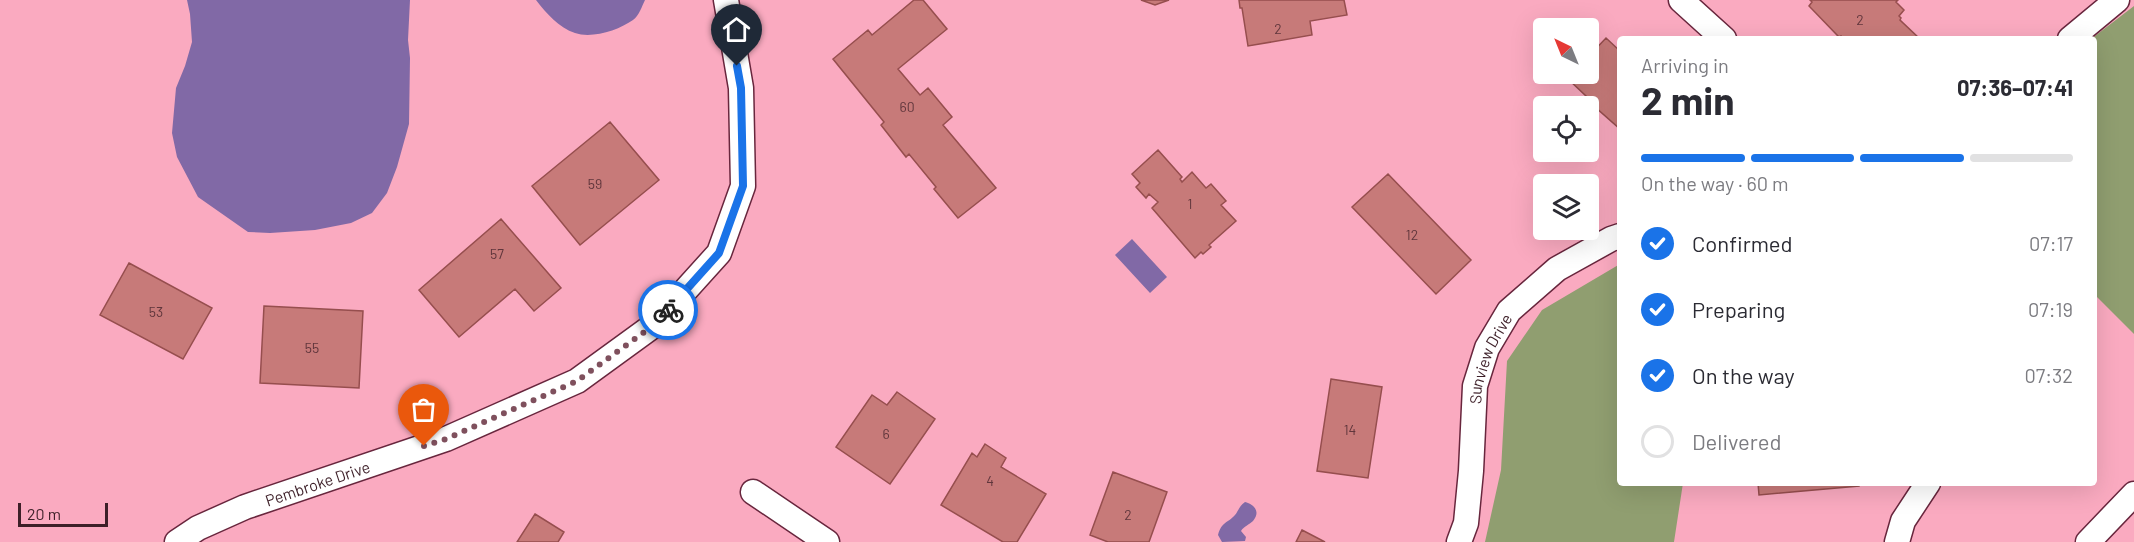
<!DOCTYPE html>
<html lang="en">
<head>
<meta charset="utf-8">
<style>
	:root { --surface:#fff; --page:#f2f2f3; --text:#2b2b33; --muted:#7c7c81; --line:#e1e1e2; --accent:#1a73e8 }
	body { margin:0; font-family:Barlow,sans-serif; background:var(--page); color:var(--text); height:100vh; display:flex; flex-direction:column; font-size:22px; white-space:nowrap }
	* { box-sizing:border-box; margin:0 }
	p { font-size:20px; color:var(--muted) }
	.icon { flex:none; width:33px; height:33px; fill:none; stroke:currentColor; stroke-width:2; stroke-linecap:round; stroke-linejoin:round }
	.map { position:relative; flex:1; overflow:hidden }
	.side { position:absolute; left:1617px; top:36px; width:480px; height:450px; display:flex; flex-direction:column; background:var(--surface); border-radius:6px; box-shadow:0 6px 24px #0002 }
	.side>* { flex:none }
	.needle { width:39px; rotate:317deg }
	.fabs { position:absolute; left:1533px; top:18px; display:grid; gap:12px }
	.fabs a { display:grid; place-items:center; width:66px; height:66px; border-radius:6px; background:var(--surface); box-shadow:0 6px 24px #0002; font-size:30px }
	.scale { position:absolute; left:18px; bottom:15px; width:90px; box-sizing:border-box; padding-left:6px; border:3px solid #3d1f28; border-top:0; font-size:16px; line-height:21px; white-space:nowrap; color:#3d1f28; -webkit-text-stroke:4px #faaac0; paint-order:stroke }
	.pin { position:absolute; display:grid; place-items:center; width:51px; height:51px; color:#fff; margin:-62px -26px; border-radius:50% 50% 50% 0; rotate:-45deg; box-shadow:0 0 6px #0007 }
	.pin .icon { rotate:45deg }
	.courier { position:absolute; display:grid; place-items:center; width:60px; height:60px; margin:-30px; border:4px solid #1a73e8; border-radius:50%; background:#fff; color:#222; box-shadow:0 2px 8px #0007 }
	.overview em { font-style:normal; font-weight:700 }
	.overview div { display:flex; flex-direction:column-reverse }
	.overview { display:flex; align-items:center; justify-content:space-between; height:102px; padding:0 24px }
	h1 { font-size:39px; font-weight:700; line-height:45px }
	.bar { display:grid; grid-template-columns:repeat(4,1fr); gap:9px 6px; align-content:center; height:72px; padding:0 24px }
	.bar i { height:8px; border-radius:4px; background:var(--line) }
	.bar .active { background:var(--accent) }
	.bar p { grid-column:span 4 }
	ol { padding:0 24px; list-style:none }
	li { display:flex; align-items:center; gap:18px; height:66px }
	li p { margin-inline-start:auto }
	li .icon { padding:6px; border-radius:50%; background:var(--accent); color:#fff; stroke-width:4 }
	li:last-child { color:var(--muted) }
	li i { width:33px; height:33px; border:3px solid var(--line); border-radius:50% }
	.map>svg:first-child { display:block }
	.green { fill:#909e70 }
	.water { fill:#8169a6 }
	.building { fill:#c77a79; stroke:#964e4e; stroke-width:1.5 }
	.lines { fill:none; stroke-linecap:round; stroke-linejoin:round }
	.street-casing { stroke:#68263d; stroke-width:27 }
	.street { stroke:#fff; stroke-width:24 }
	.done { stroke:#7f505d; stroke-width:6; stroke-dasharray:0 10.8 }
	.route { stroke:#1a73e8; stroke-width:8 }
	.labels { text-anchor:middle; dominant-baseline:central; stroke-width:4.5; stroke-linejoin:round; paint-order:stroke }
	.number-label { font-size:14px; fill:#60363c }
	.street-label { font-size:16px; fill:#3d1f28; stroke:#faaac0 }
</style>
</head>
<body>
<div class="map">
<svg width="2134" height="542" viewBox="0 0 2134 542">
	<rect width="100%" height="100%" fill="#faaac0"/>
	<path class="green" d="M2134,6V334L2094,294V39H2091Z
		M1620,264V483H1683L1674,542H1485L1501,470L1507,361L1542,310Z"/>
	<path class="water" d="M187,0H410L408,40L410,58L409,124L397,167L387,193L372,213L351,223L315,230L270,233L248,232L198,197L177,157L172,133L176,88L185,66L192,42L190,14Z
		M536,0H645C642,6 639,16 633,20C619,30 592,39 575,33C559,28 546,13 536,0Z
		M1132,239L1167,277L1150,293L1115,255Z
		M1245,502C1254,504 1261,512 1253,521C1249,525 1244,526 1241,531L1246,537L1245,541L1222,542L1218,535C1222,521 1227,524 1235,515C1239,510 1239,506 1245,502Z"/>
	<path class="building" d="M914,0H923L947,29L898,69L920,95L928,88L952,117L943,125L996,188L958,218L934,189L936,187L909,154L906,157L881,125L884,122L833,59L868,30L872,35Z
		M1141,0H1169L1155,5Z
		M1239,0H1344L1347,15L1310,21L1312,35L1248,46L1242,8H1240Z
		M1810,0H1898L1896,2L1904,10L1899,16L1901,18L1900,20L1920,39H1866L1864,37L1862,39H1844L1841,36L1839,37L1809,6L1812,2Z
		M1606,38L1620,51V129L1586,99L1587,97L1568,79L1573,74H1588V57Z
		M610,122L659,180L580,245L532,186Z
		M1158,150L1182,177L1180,179L1182,182L1192,172L1206,188L1211,184L1226,201L1221,205L1236,221L1209,245L1211,247L1203,254L1201,252L1195,258L1152,208L1158,202L1149,194L1146,198L1136,187L1140,183L1132,174Z
		M1388,174L1471,260L1436,294L1352,207Z
		M501,219L561,288L534,311L515,289L459,337L419,290Z
		M129,263L212,308L183,359L100,315Z
		M264,306L363,311L359,388L260,383Z
		M1331,379L1382,387L1368,478L1317,471Z
		M897,392L935,419L890,484L836,447L872,395L887,405Z
		M985,444L1006,458L1001,467L1046,494L1017,542H1003L941,505L972,453L977,457Z
		M1113,472L1167,492L1149,542H1108L1090,535Z
		M1758,483H1859V486L1759,495Z
		M535,514L564,532L558,542H517Z
		M1302,530L1325,542H1296Z"/>
	<g class="lines">
		<g class="street-casing">
			<g id="street">
				<path d="M1681,0L1724,39"/>
				<path d="M2070,39L2117,0"/>
				<path d="M753,492L827,542"/>
				<path id="s1" d="M177,542L198,528L245,507L446,439L577,381L654,325L719,253L743,186L741,88L726,0"/>
				<path id="s2" d="M1459,542L1466,523L1471,471L1475,386L1487,348L1509,311L1557,269L1611,239L1620,236"/>
				<path d="M1897,542L1903,521L1928,483"/>
				<path d="M2088,542L2134,494"/>
			</g>
		</g>
		<use href="#street" class="street"/>
	</g>
	<g class="lines">
		<path class="done" d="M424,446L446,439L577,381L654,325L668,310"/>
		<path class="route" d="M668,310L719,253L743,186L741,88L737,66"/>
	</g>
	<g class="labels">
		<g class="number-label">
			<text x="1860" y="19">2</text>
			<text x="1278" y="28">2</text>
			<text x="907" y="106">60</text>
			<text x="595" y="183">59</text>
			<text x="1190" y="203">1</text>
			<text x="1412" y="234">12</text>
			<text x="497" y="253">57</text>
			<text x="156" y="311">53</text>
			<text x="312" y="347">55</text>
			<text x="1350" y="429">14</text>
			<text x="886" y="433">6</text>
			<text x="990" y="480">4</text>
			<text x="1128" y="514">2</text>
		</g>
		<g class="street-label">
			<text stroke="none"><textPath href="#s2" startOffset="188">Sunview Drive</textPath></text>
			<text stroke="none"><textPath href="#s1" startOffset="153">Pembroke Drive</textPath></text>
		</g>
	</g>
</svg>
<div class="fabs">
<a><svg class="needle" viewBox="-14 -14 28 28"><path d="M0-13l5 13h-10z" fill="#e53935"/><path d="M0 13l5-13h-10z" fill="#7c7c81"/></svg></a>
<a><svg class="icon" aria-label="locate" viewBox="0 0 24 24"><circle cx="12" cy="12" r="6"/><path d="M12 2v4M12 18v4M2 12h4M18 12h4"/></svg></a>
<a><svg class="icon" aria-label="layers" viewBox="0 0 24 24"><path d="M12 4l9 5-9 5-9-5zM3 14l9 5 9-5"/></svg></a>
</div>
<div class="scale">20 m</div>
<div class="pin" style="left:424px;top:446px;background:#ea580c"><svg class="icon" aria-label="bag" viewBox="0 0 24 24"><path d="M5 8h14l-1 12H6zM9 8a3 3 0 0 1 6 0"/></svg></div>
<div class="pin" style="left:737px;top:66px;background:#1f2937"><svg class="icon" aria-label="home" viewBox="0 0 24 24"><path d="M3 11l9-7 9 7M6 9v11h12V9"/></svg></div>
<div class="courier" style="left:668px;top:310px"><svg class="icon" aria-label="bike" viewBox="0 0 24 24"><circle cx="6" cy="16" r="4"/><circle cx="18" cy="16" r="4"/><path d="M6 16l4-8h5l3 8M10 8l3 8H6M13 5h3"/></svg></div>
<section class="side">
<div class="overview"><div><h1>2 min</h1><p>Arriving in</p></div><em>07:36–07:41</em></div>
<div class="bar"><i class="active"></i><i class="active"></i><i class="active"></i><i></i><p>On the way · 60 m</p></div>
<ol>
<li><svg class="icon" aria-label="check" viewBox="0 0 24 24"><path d="M5 12l5 5 9-10"/></svg>Confirmed<p>07:17</p></li>
<li><svg class="icon" aria-label="check" viewBox="0 0 24 24"><path d="M5 12l5 5 9-10"/></svg>Preparing<p>07:19</p></li>
<li><svg class="icon" aria-label="check" viewBox="0 0 24 24"><path d="M5 12l5 5 9-10"/></svg>On the way<p>07:32</p></li>
<li><i></i>Delivered</li>
</ol>
</section>
</div>
</body>
</html>
